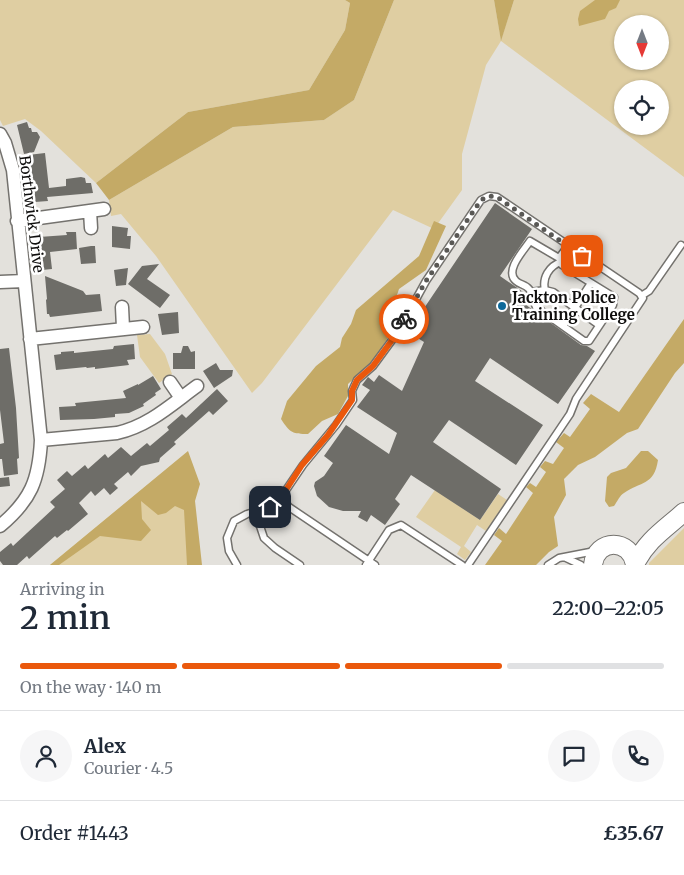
<!DOCTYPE html>
<html lang="en">
<head>
<meta charset="utf-8">
<style>
	:root { --surface:#fff; --page:#f6f6f7; --text:#1f2937; --muted:#747a83; --line:#e0e1e3; --accent:#ea580c }
	body { margin:0; font-family:Merriweather,serif; background:var(--page); color:var(--text); height:100vh; display:flex; flex-direction:column; font-size:19px; white-space:nowrap }
	* { box-sizing:border-box; margin:0 }
	p { font-size:16px; color:var(--muted) }
	.icon { flex:none; width:28px; height:28px; fill:none; stroke:currentColor; stroke-width:2; stroke-linecap:round; stroke-linejoin:round }
	.map { position:relative; height:565px; overflow:hidden }
	.panel { display:flex; flex-direction:column; background:var(--surface); flex:1 }
	.panel>* { flex:none }
	.needle { width:32px; rotate:180deg }
	.buttons { position:absolute; left:614px; top:15px; display:grid; gap:10px }
	.buttons a { display:grid; place-items:center; width:55px; height:55px; border-radius:50%; background:var(--surface); box-shadow:0 1px 4px #0004; font-size:25px }
	.pin { position:absolute; display:grid; place-items:center; width:42px; height:42px; color:#fff; margin:-21px; border-radius:10px; box-shadow:0 2px 8px #0006 }
	.courier { position:absolute; display:grid; place-items:center; width:50px; height:50px; margin:-25px; border:4px solid #ea580c; border-radius:50%; background:#fff; color:#222; box-shadow:0 1px 6px #0007 }
	.summary em { font-style:normal; font-weight:600 }
	.summary div { display:flex; flex-direction:column-reverse }
	.summary { display:flex; align-items:center; justify-content:space-between; height:85px; padding:0 20px }
	h1 { font-size:32px; font-weight:600; line-height:38px }
	.bar { display:grid; grid-template-columns:repeat(4,1fr); gap:8px 5px; align-content:center; height:60px; padding:0 20px }
	.bar i { height:6px; border-radius:4px; background:var(--line) }
	.bar .selected { background:var(--accent) }
	.bar p { grid-column:span 4 }
	.line { display:flex; align-items:center; gap:12px; padding:0 20px; border-top:1px solid var(--line) }
	.line div { flex:1 }
	.round { display:grid; place-items:center; flex:none; width:52px; height:52px; border-radius:26px; background:var(--page) }
	.map>svg:first-child { display:block }
	.green { fill:#dfcea2; fill-rule:evenodd }
	.forest { fill:#c4aa66 }
	.building { fill:#6e6d68 }
	.lines { fill:none; stroke-linecap:round; stroke-linejoin:round }
	.lane-casing { stroke:#74726e; stroke-width:9 }
	.street-casing { stroke:#74726e; stroke-width:15 }
	.secondary-casing { stroke:#74726e; stroke-width:20 }
	.lane { stroke:#fff; stroke-width:6 }
	.street { stroke:#fff; stroke-width:12 }
	.secondary { stroke:#fff; stroke-width:18 }
	.done { stroke:#595855; stroke-width:5; stroke-dasharray:0 9 }
	.route { stroke:#ea580c; stroke-width:6 }
	.poi-dot { fill:#0f6a9a; stroke:#fff; stroke-width:2 }
	.labels { text-anchor:middle; dominant-baseline:central; stroke-width:5; stroke-linejoin:round; paint-order:stroke }
	.street-label { font-size:15px; fill:#0f0e0d; stroke:#fff }
	.poi-label { font-size:15px; font-weight:bold; fill:#0f0e0d; stroke:#fff; text-anchor:start }
</style>
</head>
<body>
<div class="map">
<svg width="684" height="565" viewBox="0 0 684 565">
	<rect width="100%" height="100%" fill="#e3e1dc"/>
	<path class="green" d="M0,0H345L350,3L345,30L309,90L188,112L96,183L41,131L25,119L3,126L0,120Z
		M394,0H494L501,40L514,0H684V177L501,41L486,65L462,154V190L434,229L393,210L262,383L252,393L156,256L121,214L111,216L109,200L233,127L324,120L354,100ZM622,24H660V61H622ZM622,89H660V126H622Z
		M150,334L165,354L172,374L159,383L140,357L137,335Z
		M179,459L193,565H50Z
		M435,490L480,520L498,494L507,500L486,531L477,525L464,546L471,552L465,560L457,554L461,547L416,517Z
		M684,528V565H649V563Z"/>
	<path class="forest" d="M345,0H394L354,100L324,120L233,127L109,200L96,183L188,112L309,90L345,30L350,3Z
		M494,0H514L501,41Z
		M595,0H620L616,8L609,11L605,19L579,26L578,19L580,11Z
		M434,221L446,226L426,270L399,289L394,304V328L373,361L348,384V396L338,414L322,421L308,434C293,434 290,433 281,419L287,401L316,366L340,347L342,338L351,324L356,310L419,256Z
		M684,319V363L675,373L638,429L627,433L595,457L578,465L564,479L566,495L554,517L558,546L549,552L536,565H485L502,541L494,535L499,528L506,534L533,493L526,487L530,483L536,487L546,472L540,467L545,461L553,464L564,448L556,442L564,433L570,437L590,409L583,403L591,394L619,412Z
		M188,451L200,484L195,501L202,565H187L184,510L175,506L166,513L158,515L141,501L142,519L151,530L141,541L100,536L59,565H50Z
		M641,451H648L658,460C654,486 641,481 624,493C620,495 617,502 614,506L609,507L605,501L607,477L611,473L626,468Z"/>
	<path class="building" d="M27,122L29,128H31L32,132H37L40,137L34,152L24,154L17,125Z
		M45,153L49,188L66,186V179L81,177L85,178L86,183H91L93,193L47,197L48,201L35,202L34,194L32,195L28,155Z
		M495,203L532,229L500,276L526,294L522,302L581,345L587,346L595,351L558,404L490,358L475,381L543,425L516,465L449,420L433,442L501,489L480,520L411,475L395,499L400,504L385,525L371,515L367,522L358,517L361,511H343L329,507L317,496L314,486L315,482L324,476L333,463L324,456L346,425L389,454L397,433L357,407L370,390L362,385L368,377L374,382L379,375L402,391L424,342L408,332Z
		M112,226L128,228L127,236H131L130,249L112,247Z
		M66,232H76L77,249L50,252L52,269L42,270L39,237L67,235Z
		M91,246H95L96,263L81,264L79,248Z
		M159,264L147,279L170,295L160,308L128,284L142,266Z
		M128,268L126,285L116,286L114,270Z
		M45,276L83,291L86,295L100,294L102,311L50,317L49,314H47L46,300L47,299Z
		M178,312L179,333L162,335L158,314Z
		M134,344L135,359L127,360L129,365L95,369V367L87,368L86,367L56,370L54,355L61,354V352L74,351V353L113,349L114,346Z
		M183,346H188L191,352L195,351V369H173V353H181Z
		M9,348L16,408L19,458L17,459L18,474L4,476L2,459H0V444L4,443L0,410V349Z
		M216,363L220,370H233L232,376L214,388L203,371Z
		M153,376L161,389L155,393L156,395L143,404L144,406L129,413L115,414V417L94,419L60,420L59,407L76,406L75,403L126,398L123,391L138,384V385Z
		M217,389L228,401L213,415L209,411L174,442L176,444L160,458L159,462L141,466L131,476L128,472L114,484L118,488L110,495L104,488L95,496L91,491L79,503L88,514L68,531L67,530L57,538L55,536L29,559L27,556L17,565H3L0,561V552L11,543L13,546L55,507L50,502L65,489L57,480L67,471L72,476L85,465L88,469L105,454L108,458L121,447L131,456L147,443L150,446L169,430L167,427L182,414L186,418Z
		M9,477L10,486L0,487V478Z"/>
	<g class="lines">
		<g class="lane-casing">
			<path id="lane" d="M559,258L530,241C524,250 504,271 516,281C520,285 525,284 529,289C533,294 533,301 536,307L584,341H589L613,305L614,297L562,265L559,258L568,246
				M545,290C542,278 549,266 561,262
				M531,292L545,290L553,292L599,325
				M641,296L649,291L681,245
				M563,326L591,283
				M255,511L264,538L275,548L300,565
				M564,557L581,565
				M237,565L229,551L227,538L234,521L247,514L285,502
				M366,565L389,530L401,525L462,565
				M375,565L289,507L283,500L284,493L303,465L336,425L353,400L352,391L357,380L373,366L398,332L426,281L481,200L489,196L497,197L639,293L643,298L576,399L570,414L468,565
				M548,565L559,558L595,551"/>
		</g>
		<g class="street-casing">
			<path id="street" d="M0,134L5,143L13,170L41,440C39,480 31,500 0,526
				M90,211L91,228
				M17,221L104,209
				M0,282L24,281
				M122,307L123,328
				M30,339L143,327
				M170,382L181,398
				M41,440L117,433C149,426 172,404 197,386"/>
		</g>
		<g class="secondary-casing">
			<path id="secondary" d="M635,564C648,539 664,530 684,512
				M593,565C596,538 631,538 635,565"/>
		</g>
		<use href="#lane" class="lane"/>
		<use href="#street" class="street"/>
		<use href="#secondary" class="secondary"/>
	</g>
	<g class="lines">
		<path class="done" d="M404,319L426,281L481,200L489,196L497,197L582,256"/>
		<path class="route" d="M270,507L285,502L283,500L284,493L302,465L328,435L352,400V391L357,380L373,366L398,332L404,319"/>
	</g>
	<circle class="poi-dot" cx="502" cy="306" r="5"/>
	<g class="labels">
		<g class="street-label">
			<text transform="translate(32 214) rotate(83)">Borthwick Drive</text>
		</g>
		<g class="poi-label">
			<text x="512" y="297">Jackton Police<tspan x="512" dy="17">Training College</tspan></text>
		</g>
	</g>
</svg>
<div class="buttons">
<a><svg class="needle" viewBox="-14 -14 28 28"><path d="M0-13l5 13h-10z" fill="#e53935"/><path d="M0 13l5-13h-10z" fill="#747a83"/></svg></a>
<a><svg class="icon" aria-label="locate" viewBox="0 0 24 24"><circle cx="12" cy="12" r="6"/><path d="M12 2v4M12 18v4M2 12h4M18 12h4"/></svg></a>
</div>
<div class="pin" style="left:582px;top:256px;background:#ea580c"><svg class="icon" aria-label="bag" viewBox="0 0 24 24"><path d="M5 8h14l-1 12H6zM9 8a3 3 0 0 1 6 0"/></svg></div>
<div class="pin" style="left:270px;top:507px;background:#1f2937"><svg class="icon" aria-label="home" viewBox="0 0 24 24"><path d="M3 11l9-7 9 7M6 9v11h12V9"/></svg></div>
<div class="courier" style="left:404px;top:319px"><svg class="icon" aria-label="bike" viewBox="0 0 24 24"><circle cx="6" cy="16" r="4"/><circle cx="18" cy="16" r="4"/><path d="M6 16l4-8h5l3 8M10 8l3 8H6M13 5h3"/></svg></div>
</div>
<section class="panel">
<div class="summary"><div><h1>2 min</h1><p>Arriving in</p></div><em>22:00–22:05</em></div>
<div class="bar"><i class="selected"></i><i class="selected"></i><i class="selected"></i><i></i><p>On the way · 140 m</p></div>
<div class="line" style="height:90px"><a class="round"><svg class="icon" aria-label="person" viewBox="0 0 24 24"><circle cx="12" cy="8" r="4"/><path d="M4 21q1-7 8-7t8 7"/></svg></a><div><b>Alex</b><p>Courier · 4.5</p></div><a class="round"><svg class="icon" aria-label="chat" viewBox="0 0 24 24"><path d="M4 5h16v11H9l-5 4z"/></svg></a><a class="round"><svg class="icon" aria-label="phone" viewBox="0 0 24 24"><path d="M5 4h4l2 5-3 2q2 4 5 5l2-3 5 2v4C11 20 4 13 5 4z"/></svg></a></div>
<div class="line" style="height:65px"><div>Order #1443</div><b>£35.67</b></div>
</section>
</body>
</html>
